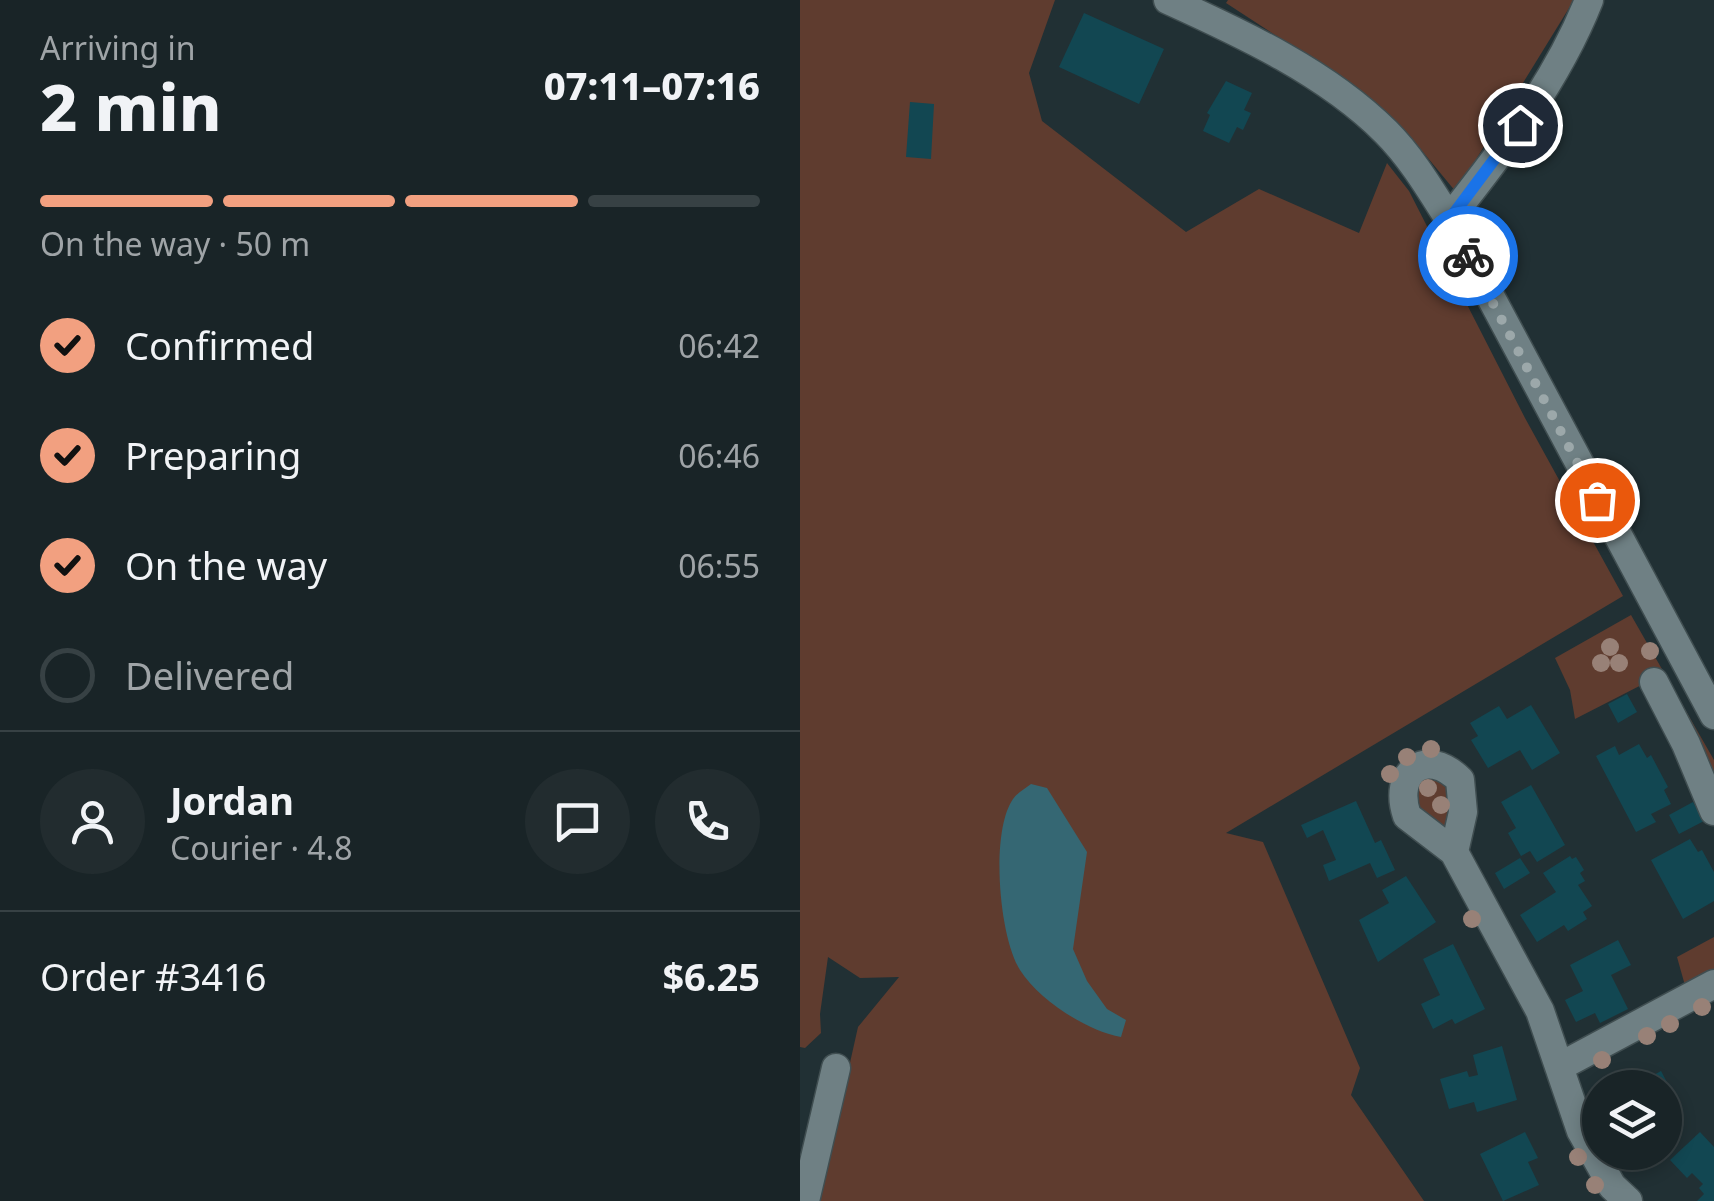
<!DOCTYPE html>
<html lang="en">
<head>
<meta charset="utf-8">
<style>
	:root { --surface:#192427; --page:#222c2f; --text:#f1f3f6; --muted:#9fa4a7; --line:#374144; --accent:#f2a080 }
	body { margin:0; font-family:"Noto Sans",sans-serif; background:var(--page); color:var(--text); height:100vh; display:flex; flex-direction:column; font-size:38px; white-space:nowrap }
	* { box-sizing:border-box; margin:0 }
	p { font-size:32px; color:var(--muted) }
	.icon { flex:none; width:55px; height:55px; fill:none; stroke:currentColor; stroke-width:2; stroke-linecap:round; stroke-linejoin:round }
	.map { position:relative; flex:1; overflow:hidden }
	.drawer { display:flex; flex-direction:column; background:var(--surface); width:800px }
	.drawer>* { flex:none }
	.tools { position:absolute; left:782px; top:1070px; display:grid; gap:20px }
	.tools a { display:grid; place-items:center; width:100px; height:100px; border-radius:50%; background:var(--surface); box-shadow:0 5px 15px #0003,0 0 0 2px var(--line); font-size:50px }
	.pin { position:absolute; display:grid; place-items:center; width:85px; height:85px; color:#fff; margin:-42px; border:5px solid #fff; border-radius:50%; box-shadow:0 2px 10px #0007 }
	.courier { position:absolute; display:grid; place-items:center; width:100px; height:100px; margin:-50px; border:8px solid #1a73e8; border-radius:50%; background:#fff; color:#222; box-shadow:0 2px 12px #0007 }
	.head em { font-style:normal; font-weight:800 }
	.head div { display:flex; flex-direction:column-reverse }
	.head { display:flex; align-items:center; justify-content:space-between; height:170px; padding:0 40px }
	h1 { font-size:65px; font-weight:800; line-height:75px }
	.bar { display:grid; grid-template-columns:repeat(4,1fr); gap:15px 10px; align-content:center; height:120px; padding:0 40px }
	.bar i { height:12px; border-radius:8px; background:var(--line) }
	.bar .current { background:var(--accent) }
	.bar p { grid-column:span 4 }
	.line { display:flex; align-items:center; gap:25px; padding:0 40px; border-top:2px solid var(--line) }
	.line div { flex:1 }
	.round { display:grid; place-items:center; flex:none; width:105px; height:105px; border-radius:52px; background:var(--page) }
	ol { padding:0 40px; list-style:none }
	li { display:flex; align-items:center; gap:30px; height:110px }
	li p { margin-inline-start:auto }
	li .icon { padding:10px; border-radius:50%; background:var(--accent); color:#111; stroke-width:4 }
	li:last-child { color:var(--muted) }
	li i { width:55px; height:55px; border:5px solid var(--line); border-radius:50% }
	main { display:flex; flex:1; min-height:0 }
	.map>svg:first-child { display:block }
	.green { fill:#5f3c2f }
	.water { fill:#356773 }
	.building { fill:#124752 }
	.lines { fill:none; stroke-linecap:round; stroke-linejoin:round }
	.street-casing { stroke:#404e51; stroke-width:31 }
	.street { stroke:#6f8084; stroke-width:28 }
	.tree { fill:#988177 }
	.done { stroke:#9ca8aa; stroke-width:10; stroke-dasharray:0 18 }
	.route { stroke:#1a73e8; stroke-width:12 }
</style>
</head>
<body>
<main>
<section class="drawer">
<div class="head"><div><h1>2 min</h1><p>Arriving in</p></div><em>07:11–07:16</em></div>
<div class="bar"><i class="current"></i><i class="current"></i><i class="current"></i><i></i><p>On the way · 50 m</p></div>
<ol>
<li><svg class="icon" aria-label="check" viewBox="0 0 24 24"><path d="M5 12l5 5 9-10"/></svg>Confirmed<p>06:42</p></li>
<li><svg class="icon" aria-label="check" viewBox="0 0 24 24"><path d="M5 12l5 5 9-10"/></svg>Preparing<p>06:46</p></li>
<li><svg class="icon" aria-label="check" viewBox="0 0 24 24"><path d="M5 12l5 5 9-10"/></svg>On the way<p>06:55</p></li>
<li><i></i>Delivered</li>
</ol>
<div class="line" style="height:180px"><a class="round"><svg class="icon" aria-label="person" viewBox="0 0 24 24"><circle cx="12" cy="8" r="4"/><path d="M4 21q1-7 8-7t8 7"/></svg></a><div><b>Jordan</b><p>Courier · 4.8</p></div><a class="round"><svg class="icon" aria-label="chat" viewBox="0 0 24 24"><path d="M4 5h16v11H9l-5 4z"/></svg></a><a class="round"><svg class="icon" aria-label="phone" viewBox="0 0 24 24"><path d="M5 4h4l2 5-3 2q2 4 5 5l2-3 5 2v4C11 20 4 13 5 4z"/></svg></a></div>
<div class="line" style="height:130px"><div>Order #3416</div><b>$6.25</b></div>
</section>
<div class="map">
<svg width="914" height="1201" viewBox="0 0 914 1201">
	<rect width="100%" height="100%" fill="#213034"/>
	<path class="green" d="M0,0H255L229,73L242,121L386,232L459,189L559,233L587,163L609,191L725,418L823,596L426,833L463,842L560,1068L551,1095L624,1201H19L58,1027L99,977L60,978L28,957L20,1014L21,1033L5,1048L0,1047Z
		M428,0H774L656,192L608,134L547,82L426,3Z
		M831,615L914,760V796L857,677L775,719L770,690L755,658Z
		M627,773L652,784L649,835L614,813L609,787Z
		M914,937V974L886,989L877,957Z"/>
	<path class="water" d="M231,784L247,788L287,852L273,949L287,981L307,1009L326,1020L321,1037C287,1031 239,1000 220,970C199,937 190,832 213,799C218,792 225,789 231,784Z"/>
	<path class="building" d="M284,13L364,49L339,104L259,67Z
		M426,81L452,93L444,110L451,113L443,130L437,127L429,143L403,131L410,115L407,113Z
		M110,102L134,104L131,159L106,157Z
		M827,694L837,712L818,723L808,704Z
		M731,705L760,753L732,770L720,750L688,768L671,740L678,736L670,723L699,706L707,719Z
		M839,744L847,758L851,755L868,787L864,790L871,804L851,814L856,822L836,832L796,756L815,746L819,755Z
		M731,785L765,845L737,862L730,851L721,856L708,833L716,828L701,802Z
		M556,801L575,843L581,840L595,870L577,878L570,863L529,881L523,865L536,860L523,830L507,838L501,825Z
		M893,802L904,821L879,834L869,815Z
		M890,839L898,852L902,850L914,872V901L883,919L851,860Z
		M770,856L772,859L776,857L784,870L780,873L785,881L778,885L792,906L783,912L787,919L768,931L764,925L737,942L720,915L756,892L743,873Z
		M720,858L730,873L704,889L695,873Z
		M606,876L636,922L578,962L559,920L589,903L582,890Z
		M818,940L831,965L811,975L828,1009L800,1023L795,1013L776,1022L765,1000L783,991L770,965Z
		M653,944L685,1009L655,1024L652,1019L633,1029L621,1004L640,995L623,959Z
		M702,1046L717,1100L677,1112L674,1102L649,1109L640,1079L667,1071L669,1077L678,1075L673,1055Z
		M861,1071L878,1103L868,1107L875,1120L865,1125V1088H830Z
		M725,1132L738,1158L728,1162L739,1185L703,1201L680,1154Z
		M900,1132L914,1147V1201H897L904,1194L899,1188L903,1184L892,1173L887,1178L870,1160Z"/>
	<g class="lines">
		<g class="street-casing">
			<path id="street" d="M368,0C443,34 527,73 586,132C611,157 630,189 649,219L914,715
				M649,219C702,152 757,81 789,0
				M854,682L886,744L914,811
				M654,852L663,812L660,780C626,746 592,772 607,816L654,852L740,1011L781,1131L812,1186L828,1201
				M759,1067L914,984
				M5,1201L36,1068"/>
		</g>
		<use href="#street" class="street"/>
	</g>
	<g class="tree">
		<circle cx="810" cy="647" r="9"/>
		<circle cx="850" cy="651" r="9"/>
		<circle cx="801" cy="663" r="9"/>
		<circle cx="819" cy="663" r="9"/>
		<circle cx="631" cy="749" r="9"/>
		<circle cx="607" cy="757" r="9"/>
		<circle cx="590" cy="774" r="9"/>
		<circle cx="628" cy="788" r="9"/>
		<circle cx="641" cy="805" r="9"/>
		<circle cx="672" cy="919" r="9"/>
		<circle cx="902" cy="1007" r="9"/>
		<circle cx="870" cy="1024" r="9"/>
		<circle cx="847" cy="1036" r="9"/>
		<circle cx="802" cy="1060" r="9"/>
		<circle cx="778" cy="1157" r="9"/>
		<circle cx="795" cy="1185" r="9"/>
	</g>
	<g class="lines">
		<path class="done" d="M668,256L797,500"/>
		<path class="route" d="M668,256L649,220L720,125"/>
	</g>
</svg>
<div class="tools">
<a><svg class="icon" aria-label="layers" viewBox="0 0 24 24"><path d="M12 4l9 5-9 5-9-5zM3 14l9 5 9-5"/></svg></a>
</div>
<div class="pin" style="left:797px;top:500px;background:#ea580c"><svg class="icon" aria-label="bag" viewBox="0 0 24 24"><path d="M5 8h14l-1 12H6zM9 8a3 3 0 0 1 6 0"/></svg></div>
<div class="pin" style="left:720px;top:125px;background:#1f2937"><svg class="icon" aria-label="home" viewBox="0 0 24 24"><path d="M3 11l9-7 9 7M6 9v11h12V9"/></svg></div>
<div class="courier" style="left:668px;top:256px"><svg class="icon" aria-label="bike" viewBox="0 0 24 24"><circle cx="6" cy="16" r="4"/><circle cx="18" cy="16" r="4"/><path d="M6 16l4-8h5l3 8M10 8l3 8H6M13 5h3"/></svg></div>
</div>
</main>
</body>
</html>
